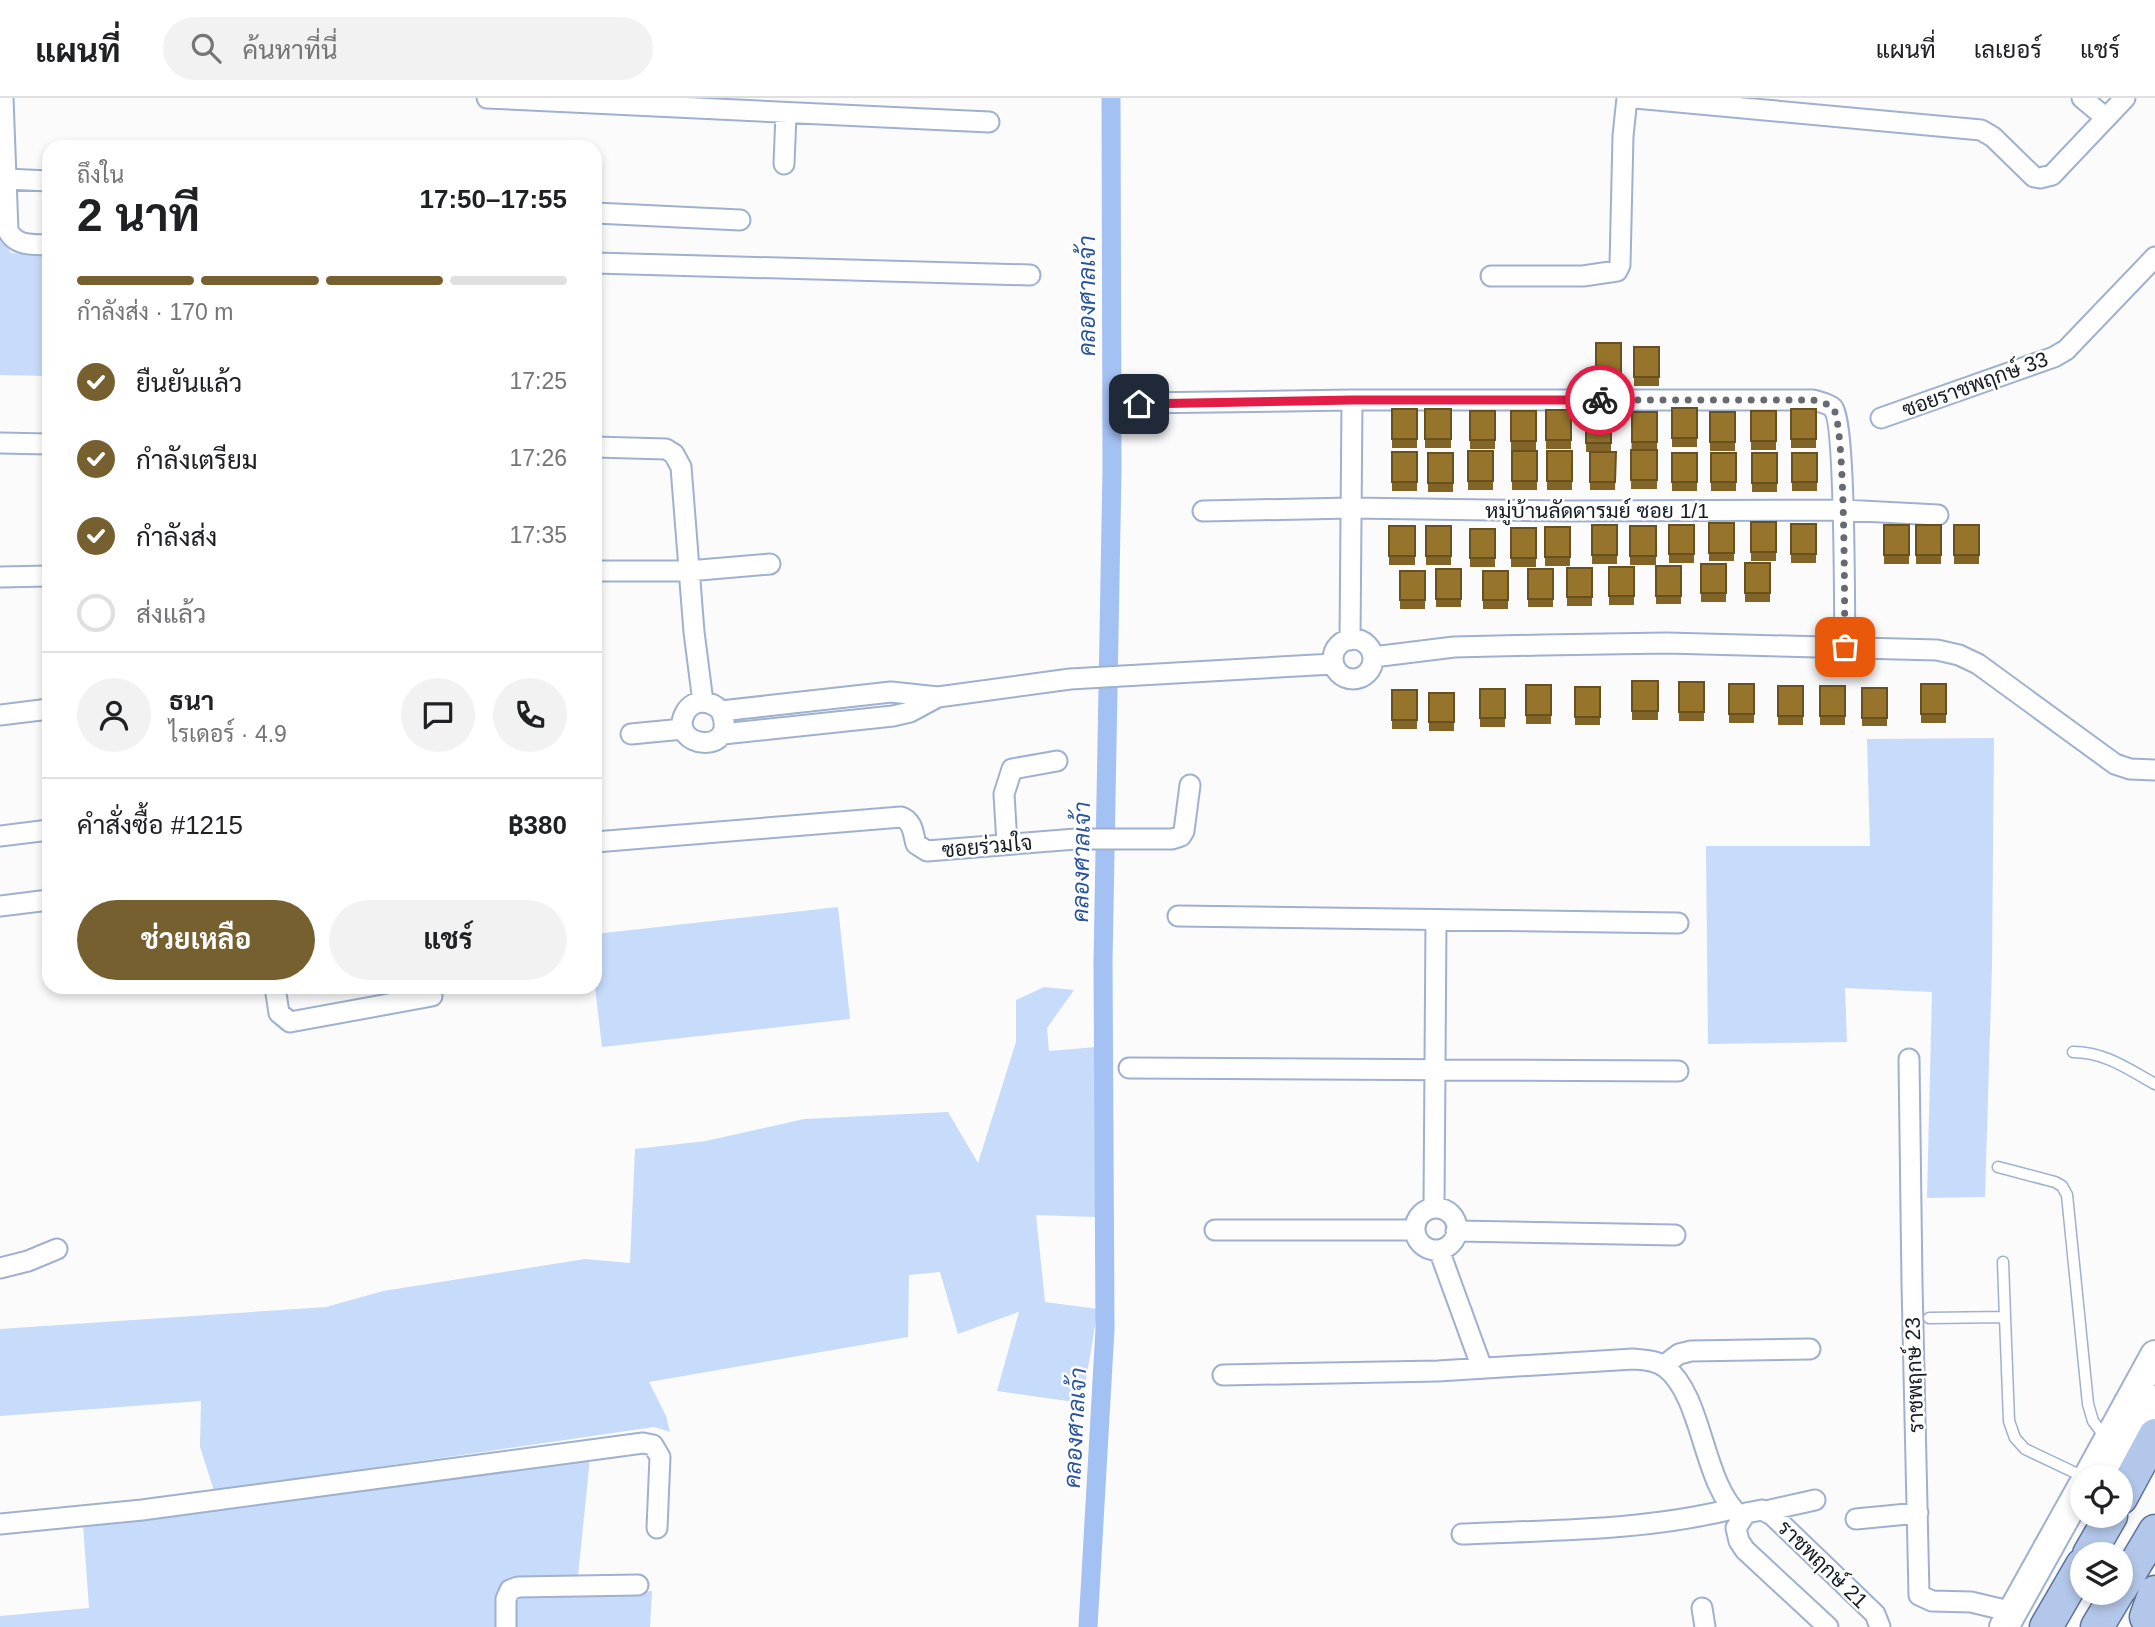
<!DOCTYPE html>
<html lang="th">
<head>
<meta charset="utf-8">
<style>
	:root { --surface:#fff; --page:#f2f2f2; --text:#202124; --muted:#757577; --line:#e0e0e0; --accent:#776030 }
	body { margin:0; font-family:Helvetica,Sarabun,sans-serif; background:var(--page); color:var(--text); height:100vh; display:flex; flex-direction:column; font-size:26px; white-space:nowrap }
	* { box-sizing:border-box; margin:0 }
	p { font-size:23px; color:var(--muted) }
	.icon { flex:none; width:38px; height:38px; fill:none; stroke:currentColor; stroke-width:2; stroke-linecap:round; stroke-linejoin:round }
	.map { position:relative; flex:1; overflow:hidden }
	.drawer { position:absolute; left:42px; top:42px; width:560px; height:854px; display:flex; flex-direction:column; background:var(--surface); border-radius:21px; box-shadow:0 4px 10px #0003 }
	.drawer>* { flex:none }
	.tools { position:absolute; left:2070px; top:1367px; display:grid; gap:14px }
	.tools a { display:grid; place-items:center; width:63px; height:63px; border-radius:50%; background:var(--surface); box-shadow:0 4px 10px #0003; font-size:35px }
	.pin { position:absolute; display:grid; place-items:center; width:60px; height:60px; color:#fff; margin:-30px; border-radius:14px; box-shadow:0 4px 10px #0006 }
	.courier { position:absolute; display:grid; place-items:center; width:70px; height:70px; margin:-35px; border:5px solid #e11d48; border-radius:50%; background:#fff; color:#222; box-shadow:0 2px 9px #0007 }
	.overview em { font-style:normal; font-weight:700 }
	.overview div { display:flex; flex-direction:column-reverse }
	.overview { display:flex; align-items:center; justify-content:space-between; height:119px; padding:0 35px }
	h1 { font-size:46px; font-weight:700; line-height:52px }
	.bar { display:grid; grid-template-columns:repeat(4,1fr); gap:10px 7px; align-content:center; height:84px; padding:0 35px }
	.bar i { height:9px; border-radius:5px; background:var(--line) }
	.bar .current { background:var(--accent) }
	.bar p { grid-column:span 4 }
	.line { display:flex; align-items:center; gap:18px; padding:0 35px; border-top:2px solid var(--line) }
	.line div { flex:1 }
	.round { display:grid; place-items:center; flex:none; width:74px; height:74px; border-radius:37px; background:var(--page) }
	ol { padding:0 35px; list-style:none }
	li { display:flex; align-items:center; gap:21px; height:77px }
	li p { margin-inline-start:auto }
	li .icon { padding:7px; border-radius:50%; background:var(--accent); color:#fff; stroke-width:4 }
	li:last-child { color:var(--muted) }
	li i { width:38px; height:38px; border:4px solid var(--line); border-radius:50% }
	.button { display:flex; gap:14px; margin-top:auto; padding:14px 35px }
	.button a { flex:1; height:80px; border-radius:42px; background:var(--accent); color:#fff; font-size:28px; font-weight:700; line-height:80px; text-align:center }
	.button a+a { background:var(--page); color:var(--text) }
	header { display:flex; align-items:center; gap:42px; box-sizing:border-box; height:98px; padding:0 35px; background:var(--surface); border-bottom:2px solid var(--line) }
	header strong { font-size:33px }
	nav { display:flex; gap:38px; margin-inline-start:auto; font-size:24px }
	.search { width:490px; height:63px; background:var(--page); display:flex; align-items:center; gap:18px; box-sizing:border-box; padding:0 24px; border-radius:38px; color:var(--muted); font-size:26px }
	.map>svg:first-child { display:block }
	.green { fill:#c7dbfb }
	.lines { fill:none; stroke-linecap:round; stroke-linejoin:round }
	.canal { stroke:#a3c1f3; stroke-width:19 }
	.lane-casing { stroke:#9fb1cf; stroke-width:13 }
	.street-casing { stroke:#9fb1cf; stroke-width:23 }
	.secondary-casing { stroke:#9fb1cf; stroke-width:32 }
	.primary-casing { stroke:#5b739d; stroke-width:35 }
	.lane { stroke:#fff; stroke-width:10 }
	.street { stroke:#fff; stroke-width:19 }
	.secondary { stroke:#fff; stroke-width:28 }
	.primary { stroke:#b3c7ea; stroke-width:32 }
	.wall { fill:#816426 }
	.building { fill:#96742c; stroke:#69511f; stroke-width:2 }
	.done { stroke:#666a71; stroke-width:7; stroke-dasharray:0 12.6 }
	.route { stroke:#e11d48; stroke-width:9 }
	.labels { text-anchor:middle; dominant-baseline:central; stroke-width:5; stroke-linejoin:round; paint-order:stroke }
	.street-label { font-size:21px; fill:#151c27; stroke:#fff }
	.water-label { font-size:23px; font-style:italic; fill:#29539c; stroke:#fff }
</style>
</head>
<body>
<header>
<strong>แผนที่</strong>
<div class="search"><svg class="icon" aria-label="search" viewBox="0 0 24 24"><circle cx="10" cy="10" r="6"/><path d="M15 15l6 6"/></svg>ค้นหาที่นี่</div>
<nav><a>แผนที่</a><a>เลเยอร์</a><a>แชร์</a></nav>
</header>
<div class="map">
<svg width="2155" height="1529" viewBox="0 0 2155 1529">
	<rect width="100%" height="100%" fill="#fbfbfb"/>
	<path class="green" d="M0,137L11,155L45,158V212H49V278L0,277Z
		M1994,640L1992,867L1985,1099L1927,1100L1932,894L1845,890L1847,944L1708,946L1706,748H1870L1867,641Z
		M838,809L850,921L602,949L595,889V836Z
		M1044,889L1074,892L1047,930L1049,953L1096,949L1095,1119L1036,1117L1045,1204L1098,1211L1082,1305L997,1293L1019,1214L958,1236L940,1174L909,1177L908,1239L649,1284L666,1318L670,1334L654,1329L214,1393L200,1349L201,1303L0,1318V1231L326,1209L383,1193L585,1161L630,1165L635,1051L706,1043L804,1021L948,1014L978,1065L1016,944V902Z
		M590,1360L576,1497L652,1493L650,1529H0V1518L89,1510L83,1426Z"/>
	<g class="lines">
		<path class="canal" d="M1088,1529L1105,1231L1103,864L1112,372L1111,0"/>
		<g class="lane-casing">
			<path id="lane" d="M2073,954C2105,954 2128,971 2155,986
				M1998,1069L2055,1084L2062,1088L2067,1097L2088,1306L2093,1323L2105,1339
				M2003,1164L2005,1219
				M1929,1220L2005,1219L2009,1323L2015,1340L2025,1351L2084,1379"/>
		</g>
		<g class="street-casing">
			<path id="street" d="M3,0L8,133C17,149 33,146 49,147
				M487,0L989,24
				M1635,0L1981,32L1993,39L2034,79L2040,80L2052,77L2125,0
				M2082,0L2106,20
				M784,66L786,16
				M6,81L49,83
				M595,115L740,122
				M595,165L1030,177
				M1491,178H1583L1617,173L1620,167L1623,38L1627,0
				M1139,305L1352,302H1813C1819,304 1828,305 1833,310C1846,326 1844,516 1845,549
				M1881,320L2054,259L2066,252L2155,159
				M0,345L49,346
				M595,349L666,351L674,356L681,369L694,534L703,604
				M1203,413L1350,410L1568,413L1843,412L1938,417
				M595,473H688L770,466
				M0,479L49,478
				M1333 561a20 20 0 1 1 40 0a20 20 0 1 1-40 0Z
				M1350,542L1352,302
				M1373,559L1454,549L1542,547L1667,545L1937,552L1959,557L1978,566L2115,666L2130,671L2155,672
				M721,613C740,659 667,650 685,615C693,600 711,602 721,613L891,594L938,599
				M0,617L49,611
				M631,636L683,631
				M723,636L893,618L910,614L938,599L1070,581L1333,566
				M0,738L49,732
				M595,744L901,719C913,723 913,735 916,746L927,753L1076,741H1172L1181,738L1184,733L1190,687
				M1007,746L1004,696L1012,671L1057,663
				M0,808L49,802
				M1178,818L1678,825
				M275,889L279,915L290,924L432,898
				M1909,961L1912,1186L1919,1497L1932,1503L1971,1504L2013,1514
				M1129,970L1678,973
				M1434,1110L1436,822
				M1415 1131a21 21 0 1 1 42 0a21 21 0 1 1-42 0Z
				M1215,1132H1414
				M1456,1133L1675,1137
				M1439,1152L1482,1270
				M0,1170L28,1163L57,1151
				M1663,1268L1679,1256L1691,1253L1810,1251
				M1223,1277L1438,1273L1633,1261C1644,1262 1656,1262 1665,1269C1704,1299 1702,1387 1741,1419
				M1766,1413L1815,1402
				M1856,1421L1918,1415
				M0,1426L142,1412L643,1345L653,1347L660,1359L657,1430
				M1462,1436C1552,1432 1644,1433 1732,1411
				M1702,1510L1705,1529
				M506,1529V1501L510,1492L518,1489L638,1487
				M1828,1529L1745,1452L1739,1443L1736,1430L1746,1415L1762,1412L1772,1417L1875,1516L1880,1529"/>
		</g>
		<g class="secondary-casing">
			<path id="secondary" d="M2088,1379L2155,1257
				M2113,1379L2155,1302
				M2004,1529L2082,1389"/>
		</g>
		<g class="primary-casing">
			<path id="primary" d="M2121,1400L2155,1337
				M2089,1456L2111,1418
				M2121,1490L2155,1433
				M2146,1519L2155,1494
				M2046,1529L2082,1467
				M2097,1529L2118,1494"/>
		</g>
		<use href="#lane" class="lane"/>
		<use href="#street" class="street"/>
		<use href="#secondary" class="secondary"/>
		<use href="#primary" class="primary"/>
	</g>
	<path class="wall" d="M1596,245H1621V284H1596Z
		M1634,249H1659V288H1634Z
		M1672,310H1697V349H1672Z
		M1392,311H1417V350H1392Z
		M1425,311H1451V350H1425Z
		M1791,311H1816V350H1791Z
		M1546,312H1571V351H1546Z
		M1470,313H1495V351H1470Z
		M1511,313H1536V352H1511Z
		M1751,313H1776V352H1751Z
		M1632,314H1657V391H1631Z
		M1710,314H1735V353H1710Z
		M1586,315H1611V354H1616L1615,392H1590V354H1586Z
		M1468,353H1493V392H1468Z
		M1512,353H1537V392H1512Z
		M1547,353H1572V392H1547Z
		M1392,354H1417V393H1392Z
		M1428,355H1453V394H1428Z
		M1672,355H1697V393H1672Z
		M1711,355H1736V393H1711Z
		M1752,355H1777V394H1752Z
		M1792,355H1817V393H1792Z
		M1751,424H1776V463H1751Z
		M1709,425H1734V463H1709Z
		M1791,426H1816V465H1791Z
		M1592,427H1617V466H1592Z
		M1669,427H1694V465H1669Z
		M1884,427H1909V466H1884Z
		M1916,427H1941V466H1916Z
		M1954,427H1979V466H1954Z
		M1389,428H1415V467H1389Z
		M1426,428H1451V467H1426Z
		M1630,428H1656V467H1630Z
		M1545,429H1570V468H1545Z
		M1511,430H1536V469H1511Z
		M1470,431H1495V469H1470Z
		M1745,465H1770V504H1745Z
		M1701,466H1726V504H1701Z
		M1656,468H1681V506H1656Z
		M1609,469H1634V507H1609Z
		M1567,470H1592V508H1567Z
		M1436,471H1461V509H1436Z
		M1528,471H1553V509H1528Z
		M1400,473H1425V511H1400Z
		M1483,473H1508V511H1483Z
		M1632,583H1658V622H1632Z
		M1679,584H1704V623H1679Z
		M1729,586H1754V625H1729Z
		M1921,586H1946V625H1921Z
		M1526,587H1551V626H1526Z
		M1778,588H1803V627H1778Z
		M1820,588H1845V627H1820Z
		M1575,589H1600V627H1575Z
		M1862,590H1887V628H1862Z
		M1480,591H1505V629H1480Z
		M1392,592H1417V631H1392Z
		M1429,595H1454V633H1429Z"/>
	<path class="building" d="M1596,245H1621V275H1596Z
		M1634,249H1659V279H1634Z
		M1672,310H1697V340H1672Z
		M1392,311H1417V341H1392Z
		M1425,311H1451V341H1425Z
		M1791,311H1816V341H1791Z
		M1546,312H1571V342H1546Z
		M1470,313H1495V342H1470Z
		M1511,313H1536V343H1511Z
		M1751,313H1776V343H1751Z
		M1632,314H1657V344H1632Z
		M1710,314H1735V344H1710Z
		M1586,315H1611V345H1586Z
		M1631,352H1657V382H1631Z
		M1468,353H1493V383H1468Z
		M1512,353H1537V383H1512Z
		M1547,353H1572V383H1547Z
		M1392,354H1417V384H1392Z
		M1590,354H1616L1615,384H1590Z
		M1428,355H1453V385H1428Z
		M1672,355H1697V384H1672Z
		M1711,355H1736V384H1711Z
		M1752,355H1777V385H1752Z
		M1792,355H1817V384H1792Z
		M1751,424H1776V454H1751Z
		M1709,425H1734V455H1709Z
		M1791,426H1816V456H1791Z
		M1592,427H1617V457H1592Z
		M1669,427H1694V456H1669Z
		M1884,427H1909V457H1884Z
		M1916,427H1941V457H1916Z
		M1954,427H1979V457H1954Z
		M1389,428H1415V458H1389Z
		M1426,428H1451V458H1426Z
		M1630,428H1656V458H1630Z
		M1545,429H1570V459H1545Z
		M1511,430H1536V460H1511Z
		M1470,431H1495V460H1470Z
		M1745,465H1770V495H1745Z
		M1701,466H1726V495H1701Z
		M1656,468H1681V498H1656Z
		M1609,469H1634V498H1609Z
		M1567,470H1592V499H1567Z
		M1436,471H1461V501H1436Z
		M1528,471H1553V501H1528Z
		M1400,473H1425V502H1400Z
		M1483,473H1508V502H1483Z
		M1632,583H1658V613H1632Z
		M1679,584H1704V614H1679Z
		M1729,586H1754V616H1729Z
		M1921,586H1946V616H1921Z
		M1526,587H1551V617H1526Z
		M1778,588H1803V618H1778Z
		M1820,588H1845V618H1820Z
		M1575,589H1600V619H1575Z
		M1862,590H1887V620H1862Z
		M1480,591H1505V620H1480Z
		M1392,592H1417V622H1392Z
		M1429,595H1454V624H1429Z"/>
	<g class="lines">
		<path class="done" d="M1600,302H1813C1819,304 1828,305 1833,310C1846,326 1844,516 1845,549"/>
		<path class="route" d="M1139,306L1353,302H1600"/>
	</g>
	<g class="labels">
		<g class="street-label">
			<text transform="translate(1975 286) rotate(-20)">ซอยราชพฤกษ์ 33</text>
			<text x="1597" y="412">หมู่บ้านลัดดารมย์ ซอย 1/1</text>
			<text transform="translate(987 748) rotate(-5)">ซอยร่วมใจ</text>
			<text transform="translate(1914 1277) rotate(-92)">ราชพฤกษ์ 23</text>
			<text transform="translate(1823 1466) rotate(44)">ราชพฤกษ์ 21</text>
		</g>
		<g class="water-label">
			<text transform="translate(1087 198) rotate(-90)">คลองศาลเจ้า</text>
			<text transform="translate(1081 764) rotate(-89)">คลองศาลเจ้า</text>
			<text transform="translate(1075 1330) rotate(-87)">คลองศาลเจ้า</text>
		</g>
	</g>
</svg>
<div class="tools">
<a><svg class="icon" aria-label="locate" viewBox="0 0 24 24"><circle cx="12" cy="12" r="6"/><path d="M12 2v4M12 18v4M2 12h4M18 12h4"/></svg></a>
<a><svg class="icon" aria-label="layers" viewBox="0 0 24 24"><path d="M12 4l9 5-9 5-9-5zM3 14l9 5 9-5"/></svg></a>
</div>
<div class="pin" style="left:1845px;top:549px;background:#ea580c"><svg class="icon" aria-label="bag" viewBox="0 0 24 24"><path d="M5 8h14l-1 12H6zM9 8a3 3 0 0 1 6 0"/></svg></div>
<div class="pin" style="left:1139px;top:306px;background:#1f2937"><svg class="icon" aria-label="home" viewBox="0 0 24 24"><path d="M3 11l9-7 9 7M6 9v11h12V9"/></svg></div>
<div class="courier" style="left:1600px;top:302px"><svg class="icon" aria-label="bike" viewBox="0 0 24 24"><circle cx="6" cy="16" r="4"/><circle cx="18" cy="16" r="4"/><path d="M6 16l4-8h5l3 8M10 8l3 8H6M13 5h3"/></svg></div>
<section class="drawer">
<div class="overview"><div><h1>2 นาที</h1><p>ถึงใน</p></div><em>17:50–17:55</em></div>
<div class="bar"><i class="current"></i><i class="current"></i><i class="current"></i><i></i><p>กำลังส่ง · 170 m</p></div>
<ol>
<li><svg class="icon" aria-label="check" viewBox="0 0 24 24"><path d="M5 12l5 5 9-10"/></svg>ยืนยันแล้ว<p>17:25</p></li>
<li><svg class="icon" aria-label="check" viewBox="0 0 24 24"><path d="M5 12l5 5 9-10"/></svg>กำลังเตรียม<p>17:26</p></li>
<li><svg class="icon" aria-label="check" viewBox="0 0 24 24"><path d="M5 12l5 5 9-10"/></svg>กำลังส่ง<p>17:35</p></li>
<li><i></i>ส่งแล้ว</li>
</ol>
<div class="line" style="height:126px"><a class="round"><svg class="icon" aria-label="person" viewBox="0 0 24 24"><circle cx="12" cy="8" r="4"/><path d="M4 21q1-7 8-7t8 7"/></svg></a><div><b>ธนา</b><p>ไรเดอร์ · 4.9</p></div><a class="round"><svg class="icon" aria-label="chat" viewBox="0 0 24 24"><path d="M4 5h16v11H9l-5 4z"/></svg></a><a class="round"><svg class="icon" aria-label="phone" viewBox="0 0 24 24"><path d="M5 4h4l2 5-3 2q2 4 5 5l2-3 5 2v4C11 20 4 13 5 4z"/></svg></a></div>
<div class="line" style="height:91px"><div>คำสั่งซื้อ #1215</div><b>฿380</b></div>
<div class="button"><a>ช่วยเหลือ</a><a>แชร์</a></div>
</section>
</div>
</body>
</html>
